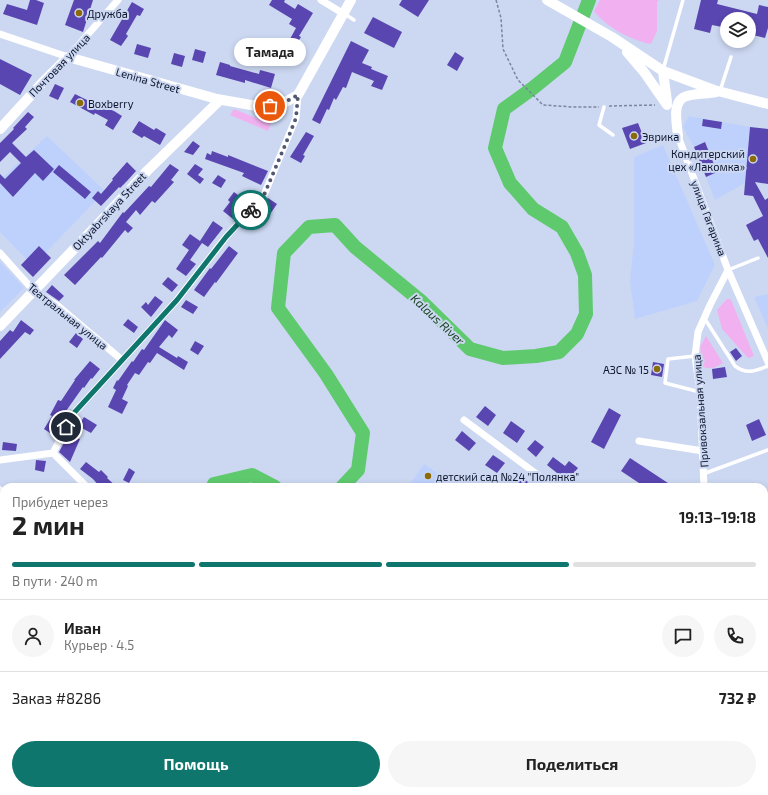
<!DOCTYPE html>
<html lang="ru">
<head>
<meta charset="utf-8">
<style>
	:root { --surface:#fff; --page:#f6f6f6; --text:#222; --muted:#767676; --line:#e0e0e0; --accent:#0f766e }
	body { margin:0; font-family:"Exo 2",sans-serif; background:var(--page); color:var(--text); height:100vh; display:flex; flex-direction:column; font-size:15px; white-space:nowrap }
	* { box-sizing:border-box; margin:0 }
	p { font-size:13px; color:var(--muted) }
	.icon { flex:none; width:22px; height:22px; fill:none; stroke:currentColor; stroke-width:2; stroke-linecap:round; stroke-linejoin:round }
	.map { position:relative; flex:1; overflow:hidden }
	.panel { position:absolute; left:0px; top:483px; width:768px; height:312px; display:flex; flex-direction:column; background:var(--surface); border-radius:12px 12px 0 0; box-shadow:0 2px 6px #0003 }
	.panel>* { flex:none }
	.controls { position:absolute; left:720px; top:12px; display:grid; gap:8px }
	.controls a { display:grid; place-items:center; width:36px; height:36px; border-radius:50%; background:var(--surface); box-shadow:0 2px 6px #0003; font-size:20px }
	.pin { position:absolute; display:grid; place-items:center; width:34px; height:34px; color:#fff; margin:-17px; border:2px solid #fff; border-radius:50%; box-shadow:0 1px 4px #0007 }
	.courier { position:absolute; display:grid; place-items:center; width:40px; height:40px; margin:-20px; border:3px solid #0f766e; border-radius:50%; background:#fff; color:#222; box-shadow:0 1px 5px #0007 }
	.bubble { position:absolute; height:28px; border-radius:14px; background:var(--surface); box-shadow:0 2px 6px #0003; font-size:13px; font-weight:700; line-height:28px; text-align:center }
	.summary em { font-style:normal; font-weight:700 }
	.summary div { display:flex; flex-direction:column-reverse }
	.summary { display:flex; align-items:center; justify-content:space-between; height:68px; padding:0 12px }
	h1 { font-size:26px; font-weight:700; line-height:30px }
	.bar { display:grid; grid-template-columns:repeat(4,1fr); gap:6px 4px; align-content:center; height:48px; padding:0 12px }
	.bar i { height:5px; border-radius:3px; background:var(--line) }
	.bar .selected { background:var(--accent) }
	.bar p { grid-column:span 4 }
	.line { display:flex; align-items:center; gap:10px; padding:0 12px; border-top:1px solid var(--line) }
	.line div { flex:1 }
	.round { display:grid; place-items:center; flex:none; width:42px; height:42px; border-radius:21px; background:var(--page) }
	.button { display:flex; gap:8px; margin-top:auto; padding:8px 12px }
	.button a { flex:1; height:46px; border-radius:24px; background:var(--accent); color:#fff; font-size:16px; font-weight:700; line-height:46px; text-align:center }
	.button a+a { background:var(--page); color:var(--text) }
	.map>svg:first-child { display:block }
	.built { fill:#bed1fd }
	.green { fill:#f1b1f0 }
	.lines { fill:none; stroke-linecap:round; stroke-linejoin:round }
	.stream { stroke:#5fc96e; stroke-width:2.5 }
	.river { stroke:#5fc96e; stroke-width:14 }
	.building { fill:#5946b0 }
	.path { stroke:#7a859d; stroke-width:1.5; stroke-dasharray:3 2; stroke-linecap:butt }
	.service { stroke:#fff; stroke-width:3.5 }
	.minor { stroke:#fff; stroke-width:7 }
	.secondary { stroke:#fff; stroke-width:10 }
	.done { stroke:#4f5971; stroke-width:4; stroke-dasharray:0 7.2 }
	.route { stroke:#0f766e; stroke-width:5 }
	.poi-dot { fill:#8b6a0a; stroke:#ccd8f2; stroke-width:1.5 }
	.labels { text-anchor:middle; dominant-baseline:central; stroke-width:4; stroke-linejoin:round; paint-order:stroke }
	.poi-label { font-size:11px; fill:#0c152c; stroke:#ccd8f2; text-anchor:start }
	.street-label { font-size:11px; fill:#0c152c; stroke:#ccd8f2 }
	.water-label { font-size:12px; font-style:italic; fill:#153f1c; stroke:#ccd8f2 }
</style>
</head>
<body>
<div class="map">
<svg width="768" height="795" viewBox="0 0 768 795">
	<rect width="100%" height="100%" fill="#ccd8f2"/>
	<path class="built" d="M689,116L750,127L745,183L715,200L694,147L683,127Z
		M47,136L105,191L33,266L0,232V180Z
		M663,145L715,265L697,301L635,319L630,281L634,243V157Z
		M0,262L24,288L0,312Z
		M768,294V329L754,297Z
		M424,464L457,487H408Z
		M764,636H768V684H764Z
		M764,764H768V795H715L716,791H764Z"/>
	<path class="green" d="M600,0H659L657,2V31L651,44C631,40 607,28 594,11Z
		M234,109L271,124L268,131L230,115Z
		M727,299H730L732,302L754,356L748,358L722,329L717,310Z
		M706,336L723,363C716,367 711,370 703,367L700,347Z"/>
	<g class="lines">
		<path class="stream" d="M0,789L7,795"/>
		<path class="river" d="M213,487L214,484L252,475L275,487
			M342,487L358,470L363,433L326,374L278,308L284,253L309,227L335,225L355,247L422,302L470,349L503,358L536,356L559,352L577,334L586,314L585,275L577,253L562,227L533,209L510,183L495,148L504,109L533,88L565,62L589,0
			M50,791L51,795
			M221,791L228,795
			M381,795L385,791"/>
	</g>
	<path class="building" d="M30,0H36L44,3L37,25L3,14L7,4L27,10Z
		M74,0H93L83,32L65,25Z
		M272,0H285L284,2L295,9L298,4L313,13L299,36L301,37L297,43L290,39L296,28L289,24L292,19L269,5Z
		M402,0H429L418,17L399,5Z
		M701,0H718L717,4L757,14L759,5L768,7V28L765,38L749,34V19H727V28L712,25L710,33L694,29Z
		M132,2L144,9L140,16L137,15L126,34L128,36L121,46L110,40Z
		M373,17L402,32L394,48L364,33Z
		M351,41L369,50L362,63L372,67L371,69L388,76L382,90L371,86L374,81L352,72L346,88L343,87L336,100L334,98L329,110L327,109L320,124L312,120Z
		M137,44L151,48L148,58L134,54Z
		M195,49L206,52L203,63L192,60Z
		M455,52L464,58L457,71L447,65Z
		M174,53L185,56L182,67L171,64Z
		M0,59L32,75L20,95L0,84Z
		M220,62L230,65V66L259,74L260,70L275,74L271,88L245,80V83L216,75Z
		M55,84L64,88L58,100L49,96Z
		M75,94L89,101L114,111L122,116L113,130L105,125L108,120L95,113L94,115L70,102Z
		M28,112L34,117L25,127L27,129L12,143L26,157L34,150L54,169L43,181L35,173L13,197L0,183V174L5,179L21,163L10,152L0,162V143L14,129L13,128Z
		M703,119L722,122L721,129L702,126Z
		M139,121L154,130L156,128L166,134L160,145L144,136L142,138L132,132Z
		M638,123L646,143L630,149L622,128Z
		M750,127L768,129V184L755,182L765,200L768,198V258L758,239L754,241L746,225L763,216L753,196L744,195Z
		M306,132L314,136L303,155L305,156L301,163L290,157Z
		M193,141L200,146L193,155L184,152Z
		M705,142L717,172L706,177L694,147Z
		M212,151L228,157V155L268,171L261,185L242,176L244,173L205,159L207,153L211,155Z
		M127,162L136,171L127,181L120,188L119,187L101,206L92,198L98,191L101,194L113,180L112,179Z
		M170,164L179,170L171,180L174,182L155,203L152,201L140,215L136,210L126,222L133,228L128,233L125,230L102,258L101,257L75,285L64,275L98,241L100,243L123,212L124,213L149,186L151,187Z
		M195,164L203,169L198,175L204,179L200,184L187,174Z
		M59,165L91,192L85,199L53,172Z
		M218,175L226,180L221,188L212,183Z
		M234,192L246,201L233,219L223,211L230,202L228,200Z
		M268,198L277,204L264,223L255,217Z
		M213,221L223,228L208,247L202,243L190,260L196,264L186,276L176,269L189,250L182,245L190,234L200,241Z
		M39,246L51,258L33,277L21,265Z
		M229,246L238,253L216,283L215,282L204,297L194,290L210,268L211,269Z
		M168,277L178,285L172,292L162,284Z
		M52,285L64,296L59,301L46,292Z
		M155,296L163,302L151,317L141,307L146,302L148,305Z
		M186,300L198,307L193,314L181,307Z
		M128,319L138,327L134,333L123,325Z
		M21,320L34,330L30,335L25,332L0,359V341L10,330L13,332Z
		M165,320L178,330L172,338L169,335L159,347L177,358L178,356L188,362L184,370L157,353L150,363L148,362L139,375L135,373L127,385L128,386L122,399L128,402L122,414L108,407L116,390L113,388L117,380L118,381L132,361L133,362L142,349L144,350Z
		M76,333L83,339L77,348L69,342Z
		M195,341L204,346L198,355L190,350Z
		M736,348L742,356L736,361L730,352Z
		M90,361L100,369L92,379L91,378L84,388L83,387L66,411L53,435L44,429L52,416L50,415L58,400L61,401L75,380H74Z
		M653,362L664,364L662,377L651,375Z
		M725,367L727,377L713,379L712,369Z
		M485,406L496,415L488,426L476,417Z
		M609,408L621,415L604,449L591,442Z
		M84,417L97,425L91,433L78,426Z
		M759,419L766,435L752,441L746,425Z
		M511,421L525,431L517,443L503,433Z
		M462,431L476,443L469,451L455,440Z
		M68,435L80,439L70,462L59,452Z
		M535,440L544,447L536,457L527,449Z
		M3,442L17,444L16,451L2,450Z
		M493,455L505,463L497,473L485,465Z
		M553,457L565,466L569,461L578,468L567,481L547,465Z
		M630,458L674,487H645L621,471Z
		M36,460L46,461L44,472L35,470Z
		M86,462L99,472L101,470L108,477L107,478L117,487H100L93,479L80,469Z
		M129,468L135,472L129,483L123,480Z
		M516,473L528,482L524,487H517L510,482Z"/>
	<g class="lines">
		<path class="path" d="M496,0L501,18L503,49L518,80L543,105L573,107H599
			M609,106L655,105"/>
		<path class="service" d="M345,14L354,20
			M663,70L683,0
			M720,91L731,57
			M604,107L599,125L613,135
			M728,270L758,258
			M705,319L735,366C747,375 755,371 768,366
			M695,356L668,359L665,383L700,392
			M703,474L768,450
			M764,504L768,503"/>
		<path class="minor" d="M321,0L344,14
			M0,34L68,57L118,0
			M678,136L728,270L768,362
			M0,253L34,291L58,306L122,360
			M464,420L554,487
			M639,441L703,451
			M53,453L87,487
			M0,460L53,453L73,414L177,300L226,237L264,195L296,118L298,95
			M704,487L700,392L695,356L698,332L710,305L728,270
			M0,490L4,497
			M0,717L4,720
			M535,791L541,795
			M499,795L502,791
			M617,795L620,791
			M678,795L679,791"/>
		<path class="secondary" d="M547,0L612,37L663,71L714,90L768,104
			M627,52L644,72L667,105
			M663,71L667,102
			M0,129L43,82L68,57L217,99L262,107L278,106L298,95L351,0
			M678,136C677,124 671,100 687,96C696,93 707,94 716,92
			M0,326L100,222L148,170L220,100"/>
	</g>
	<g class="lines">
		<path class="done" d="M251,210L264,195L286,143L296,118L298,95L278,106H270"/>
		<path class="route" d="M66,427L73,414L177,300L226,237L251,210"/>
	</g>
	<g class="poi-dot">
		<circle cx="79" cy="13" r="4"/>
		<circle cx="80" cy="103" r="4"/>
		<circle cx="634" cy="136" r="4"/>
		<circle cx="753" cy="159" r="4"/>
		<circle cx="657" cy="369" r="4"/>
		<circle cx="428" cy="476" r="4"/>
	</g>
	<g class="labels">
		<g class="poi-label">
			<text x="87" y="13">Дружба</text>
			<text x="88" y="103">Boxberry</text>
			<text x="642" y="136">Эврика</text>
			<text x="745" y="153" text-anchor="end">Кондитерский<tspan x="745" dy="13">цех «Лакомка»</tspan></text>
			<text x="649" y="369" text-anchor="end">АЗС № 15</text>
			<text x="436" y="476">детский сад №24 "Полянка"</text>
		</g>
		<g class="street-label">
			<text transform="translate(59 65) rotate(-46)">Почтовая улица</text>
			<text transform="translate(148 80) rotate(16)">Lenina Street</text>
			<text transform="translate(109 211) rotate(-47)">Oktyabrskaya Street</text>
			<text transform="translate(709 218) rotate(69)">улица Гагарина</text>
			<text transform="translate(68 316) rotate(39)">Театральная улица</text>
			<text transform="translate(700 411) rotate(-94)">Привокзальная улица</text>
		</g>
		<g class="water-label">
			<text transform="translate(438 319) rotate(43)">Kalaus River</text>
		</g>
	</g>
</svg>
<div class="controls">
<a><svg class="icon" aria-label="layers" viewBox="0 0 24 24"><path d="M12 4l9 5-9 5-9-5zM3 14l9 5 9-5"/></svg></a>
</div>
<div class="pin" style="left:270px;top:106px;background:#ea580c"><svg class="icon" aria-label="bag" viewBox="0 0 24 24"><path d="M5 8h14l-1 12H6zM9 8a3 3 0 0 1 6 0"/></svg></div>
<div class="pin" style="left:66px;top:427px;background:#1f2937"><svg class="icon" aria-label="home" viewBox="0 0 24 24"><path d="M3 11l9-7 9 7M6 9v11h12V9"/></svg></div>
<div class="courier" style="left:251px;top:210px"><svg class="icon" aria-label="bike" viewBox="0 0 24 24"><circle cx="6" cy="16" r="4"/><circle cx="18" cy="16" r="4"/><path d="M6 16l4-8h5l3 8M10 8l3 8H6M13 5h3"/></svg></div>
<div class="bubble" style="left:234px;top:38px;width:72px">Тамада</div>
<section class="panel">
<div class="summary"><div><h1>2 мин</h1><p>Прибудет через</p></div><em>19:13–19:18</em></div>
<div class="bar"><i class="selected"></i><i class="selected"></i><i class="selected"></i><i></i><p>В пути · 240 m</p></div>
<div class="line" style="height:72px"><a class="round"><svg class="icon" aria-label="person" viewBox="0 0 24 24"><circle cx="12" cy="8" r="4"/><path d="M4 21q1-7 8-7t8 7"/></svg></a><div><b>Иван</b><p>Курьер · 4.5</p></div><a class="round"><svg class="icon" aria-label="chat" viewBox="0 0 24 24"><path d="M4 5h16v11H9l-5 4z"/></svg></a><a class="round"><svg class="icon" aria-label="phone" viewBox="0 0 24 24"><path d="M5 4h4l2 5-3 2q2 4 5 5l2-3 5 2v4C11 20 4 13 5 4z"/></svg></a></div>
<div class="line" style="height:52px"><div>Заказ #8286</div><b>732 ₽</b></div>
<div class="button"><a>Помощь</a><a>Поделиться</a></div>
</section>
</div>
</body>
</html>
